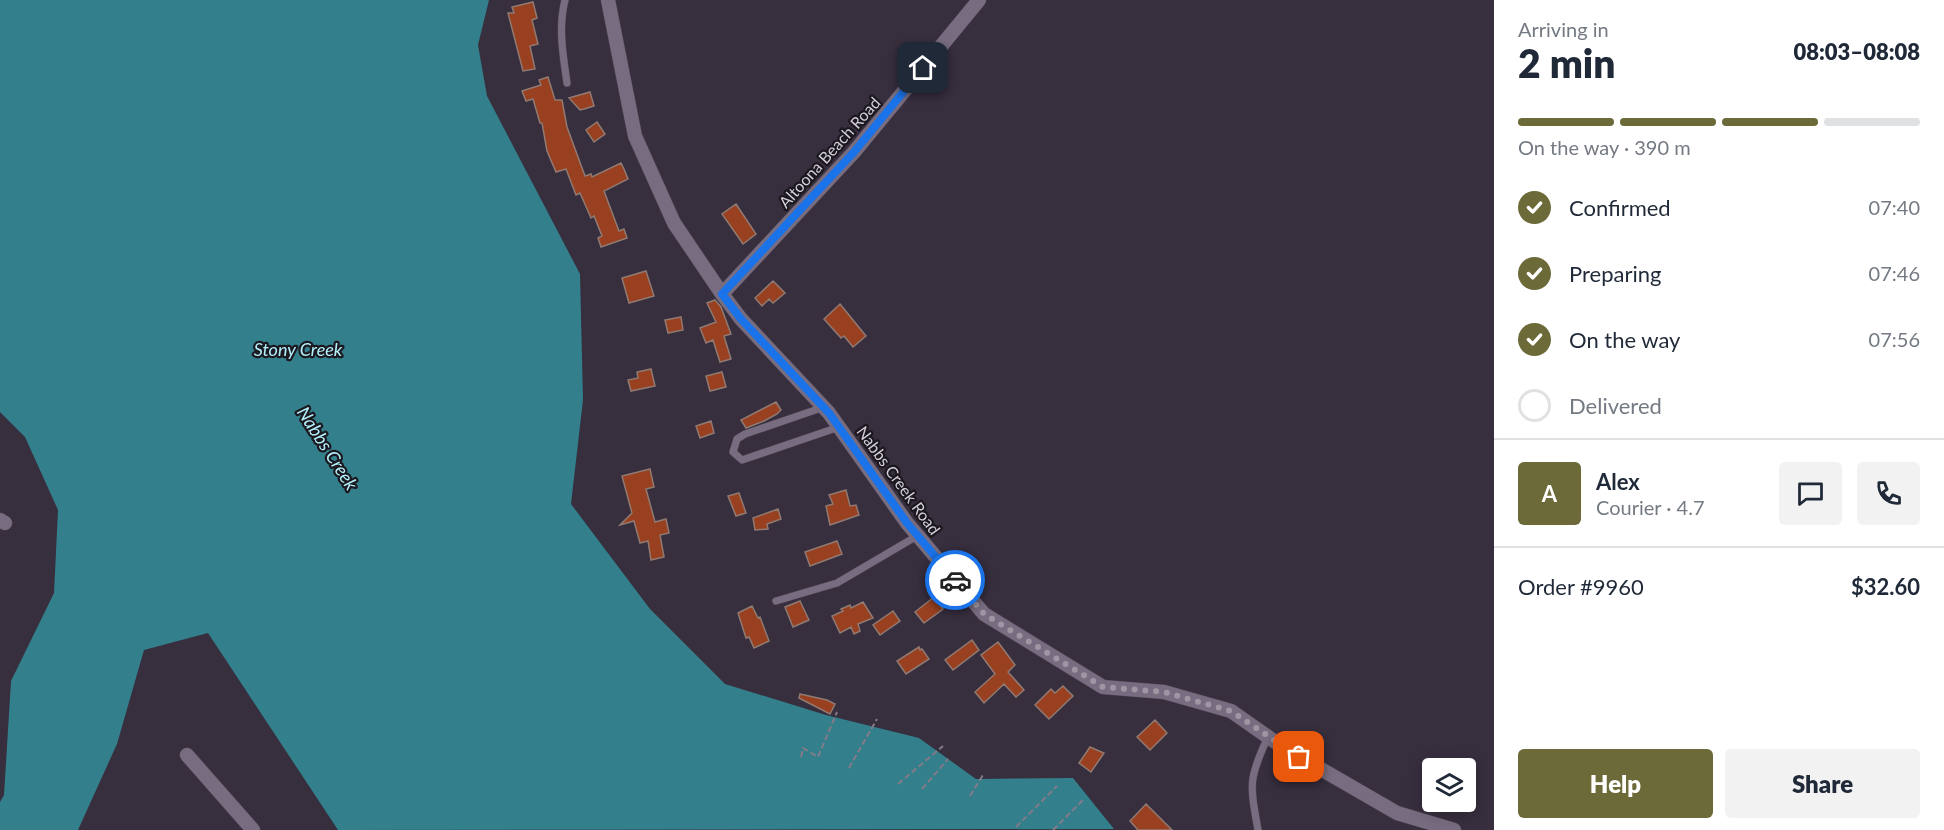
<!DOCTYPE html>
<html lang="en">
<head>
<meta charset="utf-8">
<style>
	:root { --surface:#fff; --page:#f2f2f3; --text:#1f2937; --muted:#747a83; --line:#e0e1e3; --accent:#6c6a38 }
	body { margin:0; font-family:Lato,sans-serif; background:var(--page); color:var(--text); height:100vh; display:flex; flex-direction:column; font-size:22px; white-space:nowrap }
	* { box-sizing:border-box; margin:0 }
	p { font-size:20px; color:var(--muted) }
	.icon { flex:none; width:33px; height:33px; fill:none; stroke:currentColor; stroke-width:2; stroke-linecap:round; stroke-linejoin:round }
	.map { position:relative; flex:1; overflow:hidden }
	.sheet { display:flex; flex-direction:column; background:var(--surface); width:450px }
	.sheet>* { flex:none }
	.controls { position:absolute; left:1422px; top:758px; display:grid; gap:12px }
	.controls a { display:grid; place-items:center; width:54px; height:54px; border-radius:6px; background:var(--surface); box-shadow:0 3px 15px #0003; font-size:30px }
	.pin { position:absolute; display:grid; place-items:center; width:51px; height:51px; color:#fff; margin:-26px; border-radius:12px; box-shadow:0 3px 9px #0006 }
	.courier { position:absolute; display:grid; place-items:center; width:60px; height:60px; margin:-30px; border:4px solid #1a73e8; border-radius:50%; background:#fff; color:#222; box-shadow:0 2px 8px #0007 }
	.summary em { font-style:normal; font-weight:800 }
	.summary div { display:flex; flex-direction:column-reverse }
	.summary { display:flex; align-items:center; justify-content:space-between; height:102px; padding:0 24px }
	h1 { font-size:39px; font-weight:800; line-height:45px }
	.bar { display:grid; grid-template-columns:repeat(4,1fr); gap:9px 6px; align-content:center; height:72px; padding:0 24px }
	.bar i { height:8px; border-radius:4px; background:var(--line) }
	.bar .on { background:var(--accent) }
	.bar p { grid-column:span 4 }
	.line { display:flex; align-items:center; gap:15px; padding:0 24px; border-top:2px solid var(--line) }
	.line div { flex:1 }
	.round { display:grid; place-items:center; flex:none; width:63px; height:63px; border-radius:6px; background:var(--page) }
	ol { padding:0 24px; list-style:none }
	li { display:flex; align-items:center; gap:18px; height:66px }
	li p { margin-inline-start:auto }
	li .icon { padding:6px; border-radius:50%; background:var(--accent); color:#fff; stroke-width:4 }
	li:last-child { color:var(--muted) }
	li i { width:33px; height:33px; border:3px solid var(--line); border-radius:50% }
	.button { display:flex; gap:12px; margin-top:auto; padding:12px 24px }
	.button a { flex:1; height:69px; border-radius:6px; background:var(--accent); color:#fff; font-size:24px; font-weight:800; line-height:69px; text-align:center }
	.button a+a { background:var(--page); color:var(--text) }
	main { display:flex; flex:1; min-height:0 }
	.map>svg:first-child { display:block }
	.water { fill:#337f8c }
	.building { fill:#984020; stroke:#917a72; stroke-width:1.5 }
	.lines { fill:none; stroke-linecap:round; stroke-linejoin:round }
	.service-casing { stroke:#524a57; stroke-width:8 }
	.minor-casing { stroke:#524a57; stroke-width:15 }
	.path { stroke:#837b88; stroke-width:2; stroke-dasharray:6 3; stroke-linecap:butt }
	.service { stroke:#786d80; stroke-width:7 }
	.minor { stroke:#786d80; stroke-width:14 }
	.done { stroke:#9e97a3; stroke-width:6; stroke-dasharray:0 10.8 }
	.route { stroke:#1a73e8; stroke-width:8 }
	.labels { text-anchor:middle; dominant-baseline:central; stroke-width:4.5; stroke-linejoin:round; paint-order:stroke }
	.street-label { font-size:16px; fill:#d5cfd9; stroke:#1c181f }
	.water-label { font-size:18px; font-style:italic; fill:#b3f0fb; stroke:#1c181f }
</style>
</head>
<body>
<main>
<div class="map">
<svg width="1494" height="830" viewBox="0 0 1494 830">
	<rect width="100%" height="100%" fill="#372e3e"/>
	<path class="water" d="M0,0H489L478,45L487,96L580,274L583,400L571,504L650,609L725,684L826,715L919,738L976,779L1073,778L1114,829L338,830L208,633L144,650L117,744L78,830H0V802L4,795L11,681L54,593L58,510L25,437L0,412Z"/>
	<path class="building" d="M533,2L537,18L532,20L538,44L530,46L535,69L523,71L508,13H514L512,7Z
		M548,77L555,100H562L567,127L585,176L591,174L592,177L621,163L624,169L628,179L604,191L619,231L624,229L627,238L601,247L598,238L602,236L594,216L591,218L580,193L576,195L566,169L556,172L547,151L542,123H540L533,99L526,101L522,91L541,85L539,80Z
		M590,92L594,106L584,109L580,110L569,98Z
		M597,122L605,134L594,142L586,130Z
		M736,204L756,234L743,244L722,214Z
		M646,271L654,296L629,303L622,278Z
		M773,281L785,293L773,303L769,299L762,306L755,298Z
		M715,300L721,307L731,334L724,336L731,359L720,362L713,340L706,343L700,328L716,322L707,303Z
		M840,304L866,336L853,347L844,336L841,338L824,319Z
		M681,317L683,330L668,333L665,320Z
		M651,369L655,386L631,391L628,380L638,378L637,372Z
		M722,372L726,387L710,391L706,376Z
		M776,402L781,410L777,414L764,421L746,428L741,420Z
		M711,421L714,433L700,438L696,426Z
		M650,469L654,487L646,489L655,522L666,519L669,533L660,535L664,557L651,560L648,541L640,543L634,521L620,525L632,513L622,476Z
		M846,490L850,506L856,505L859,515L830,525L826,506L833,504L829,495Z
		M739,493L746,513L736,516L728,496Z
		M778,509L781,519L767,524L768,529L755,530L753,518Z
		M837,541L842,554L810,566L805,552Z
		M934,597L943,609L924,623L915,612Z
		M800,601L809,620L793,627L785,607Z
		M863,602L873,618L858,624L860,631L854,634L851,627L840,633L832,616L843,611L841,609L850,605L851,608Z
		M752,606L758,618L760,617L769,641L754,648L749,637L746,638L738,613Z
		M893,611L900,621L880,635L873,625Z
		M972,640L979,650L953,670L945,660Z
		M998,642L1015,665L1008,672L1024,690L1016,697L1004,684L984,703L975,692L995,674L981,655Z
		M919,647L920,650L922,649L929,659L906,674L897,661Z
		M1063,686L1073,696L1049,719L1035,705L1051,689L1055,693Z
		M800,694L827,700L835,704L830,714L799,698Z
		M1155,720L1167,733L1150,750L1137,737Z
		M1090,747L1104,753L1091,772L1079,763Z
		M1146,804L1172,830H1138L1130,821Z"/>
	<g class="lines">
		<g class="service-casing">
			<path id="service" d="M565,0C558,28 563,55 567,83
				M824,407L745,434L737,439L733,452L742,460L839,427
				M776,601L837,583L917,536
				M1258,830C1250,785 1248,779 1268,737"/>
		</g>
		<g class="minor-casing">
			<path id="minor" d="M608,0L635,136L674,223L722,294L741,319L829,413L907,523L984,614L1103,687L1164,692L1231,711L1281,746L1397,813L1454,830
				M722,294L854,152L979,0
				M0,520L5,523
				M187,755L253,830"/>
		</g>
		<path class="path" d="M801,757L803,748L818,757L837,712
			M849,768L877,719
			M898,784L943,746
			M922,789L948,759
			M970,796L983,775
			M1016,827L1057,786
			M1053,830L1084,799"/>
		<use href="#service" class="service"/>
		<use href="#minor" class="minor"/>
	</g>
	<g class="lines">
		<path class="done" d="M955,580L984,614L1103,687L1164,692L1231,711L1299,757"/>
		<path class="route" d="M923,68L854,152L722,294L741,319L829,413L907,523L955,580"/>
	</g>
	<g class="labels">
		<g class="street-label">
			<text transform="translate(829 152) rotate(-48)">Altoona Beach Road</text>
			<text transform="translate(899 480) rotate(54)">Nabbs Creek Road</text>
		</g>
		<g class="water-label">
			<text x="298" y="349">Stony Creek</text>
			<text transform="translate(328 448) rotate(57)">Nabbs Creek</text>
		</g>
	</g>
</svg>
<div class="controls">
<a><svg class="icon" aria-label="layers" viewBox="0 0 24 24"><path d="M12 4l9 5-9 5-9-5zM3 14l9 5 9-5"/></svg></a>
</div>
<div class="pin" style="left:1299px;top:757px;background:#ea580c"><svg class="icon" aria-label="bag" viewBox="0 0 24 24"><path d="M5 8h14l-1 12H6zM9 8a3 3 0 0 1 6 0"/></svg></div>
<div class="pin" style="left:923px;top:68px;background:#1f2937"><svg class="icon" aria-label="home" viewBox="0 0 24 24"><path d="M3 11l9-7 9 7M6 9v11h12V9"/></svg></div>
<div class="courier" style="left:955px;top:580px"><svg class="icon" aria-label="car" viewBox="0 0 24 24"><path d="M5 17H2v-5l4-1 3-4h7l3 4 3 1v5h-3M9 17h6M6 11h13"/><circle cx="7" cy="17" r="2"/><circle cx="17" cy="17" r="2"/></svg></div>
</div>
<section class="sheet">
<div class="summary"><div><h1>2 min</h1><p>Arriving in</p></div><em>08:03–08:08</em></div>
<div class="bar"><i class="on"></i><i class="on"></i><i class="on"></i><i></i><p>On the way · 390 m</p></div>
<ol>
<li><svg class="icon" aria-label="check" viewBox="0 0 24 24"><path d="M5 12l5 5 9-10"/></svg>Confirmed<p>07:40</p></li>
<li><svg class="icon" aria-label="check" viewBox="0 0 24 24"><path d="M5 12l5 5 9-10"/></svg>Preparing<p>07:46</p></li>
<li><svg class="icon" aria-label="check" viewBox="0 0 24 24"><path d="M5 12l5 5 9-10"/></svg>On the way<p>07:56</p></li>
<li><i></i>Delivered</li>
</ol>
<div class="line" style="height:108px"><b class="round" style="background:var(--accent);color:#fff">A</b><div><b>Alex</b><p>Courier · 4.7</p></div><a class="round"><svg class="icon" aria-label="chat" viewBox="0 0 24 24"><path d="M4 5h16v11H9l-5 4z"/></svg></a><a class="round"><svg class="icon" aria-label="phone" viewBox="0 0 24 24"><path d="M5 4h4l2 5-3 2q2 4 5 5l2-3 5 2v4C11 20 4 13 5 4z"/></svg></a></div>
<div class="line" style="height:78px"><div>Order #9960</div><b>$32.60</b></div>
<div class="button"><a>Help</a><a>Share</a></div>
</section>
</main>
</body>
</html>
